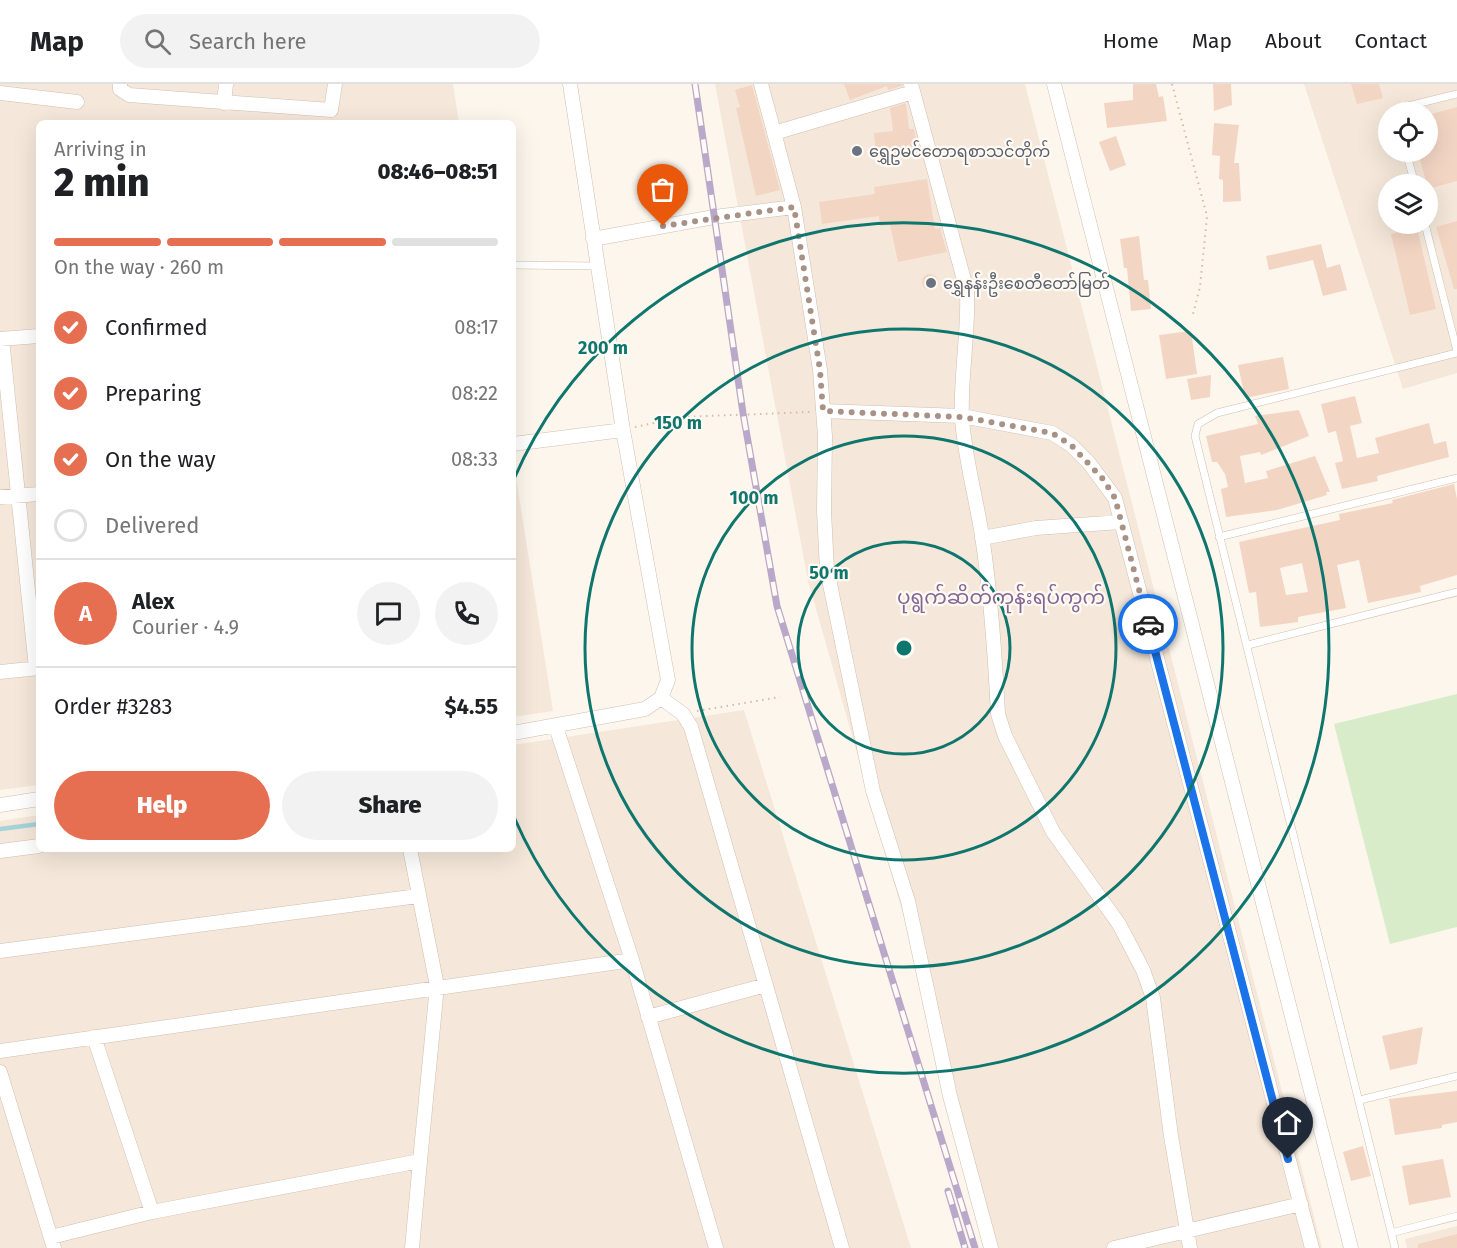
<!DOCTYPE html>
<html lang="en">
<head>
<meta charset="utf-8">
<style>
	:root { --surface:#fff; --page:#f2f2f2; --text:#202124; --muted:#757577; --line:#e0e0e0; --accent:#e76f51 }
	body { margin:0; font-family:"Fira Sans","Noto Sans Myanmar",sans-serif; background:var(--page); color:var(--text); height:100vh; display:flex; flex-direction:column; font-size:22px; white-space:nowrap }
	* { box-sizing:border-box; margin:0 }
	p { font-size:20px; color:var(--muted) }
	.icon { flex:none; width:33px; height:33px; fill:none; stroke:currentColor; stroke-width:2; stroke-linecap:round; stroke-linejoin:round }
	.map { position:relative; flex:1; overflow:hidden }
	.details { position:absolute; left:36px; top:36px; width:480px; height:732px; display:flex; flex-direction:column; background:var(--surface); border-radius:9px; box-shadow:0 6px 24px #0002 }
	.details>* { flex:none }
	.controls { position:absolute; left:1378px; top:18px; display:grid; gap:12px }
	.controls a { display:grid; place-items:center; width:60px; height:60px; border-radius:50%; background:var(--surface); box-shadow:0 6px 24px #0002; font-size:30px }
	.pin { position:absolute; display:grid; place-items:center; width:51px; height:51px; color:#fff; margin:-62px -26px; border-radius:50% 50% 50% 0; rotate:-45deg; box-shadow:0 0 6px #0007 }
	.pin .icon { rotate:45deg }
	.courier { position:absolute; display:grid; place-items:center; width:60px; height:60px; margin:-30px; border:4px solid #1a73e8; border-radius:50%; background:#fff; color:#222; box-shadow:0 2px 8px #0007 }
	.headline em { font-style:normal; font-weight:800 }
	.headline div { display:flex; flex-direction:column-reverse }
	.headline { display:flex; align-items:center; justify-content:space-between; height:102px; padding:0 18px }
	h1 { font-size:39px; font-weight:800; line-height:45px }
	.bar { display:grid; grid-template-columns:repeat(4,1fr); gap:9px 6px; align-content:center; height:72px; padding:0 18px }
	.bar i { height:8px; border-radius:4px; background:var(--line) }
	.bar .on { background:var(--accent) }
	.bar p { grid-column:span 4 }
	.line { display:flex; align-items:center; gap:15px; padding:0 18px; border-top:2px solid var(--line) }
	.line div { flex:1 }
	.round { display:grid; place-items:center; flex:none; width:63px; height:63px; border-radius:32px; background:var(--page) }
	ol { padding:0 18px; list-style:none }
	li { display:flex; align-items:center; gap:18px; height:66px }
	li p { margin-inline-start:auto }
	li .icon { padding:6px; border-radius:50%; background:var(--accent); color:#fff; stroke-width:4 }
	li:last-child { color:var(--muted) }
	li i { width:33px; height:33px; border:3px solid var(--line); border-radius:50% }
	.cta { display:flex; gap:12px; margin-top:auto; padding:12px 18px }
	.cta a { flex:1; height:69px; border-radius:36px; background:var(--accent); color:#fff; font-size:24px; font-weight:800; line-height:69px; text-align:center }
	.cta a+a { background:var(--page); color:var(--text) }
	header { display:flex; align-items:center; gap:36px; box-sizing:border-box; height:84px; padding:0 30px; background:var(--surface); border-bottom:2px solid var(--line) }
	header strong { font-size:28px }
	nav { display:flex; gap:33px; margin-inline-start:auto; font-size:21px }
	.search { width:420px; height:54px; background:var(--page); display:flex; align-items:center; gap:15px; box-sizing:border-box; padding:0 21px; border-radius:33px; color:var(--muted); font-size:22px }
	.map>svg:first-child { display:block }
	.residential { fill:#f5e8da; fill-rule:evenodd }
	.green { fill:#d8ecc9 }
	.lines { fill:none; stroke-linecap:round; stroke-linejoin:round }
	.stream { stroke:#a5d3da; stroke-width:4.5 }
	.building { fill:#f3d5c3; fill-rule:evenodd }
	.service-casing { stroke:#d1beb0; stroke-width:8 }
	.minor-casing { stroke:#d1beb0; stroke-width:15 }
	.path { stroke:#d9b8a5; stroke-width:2; stroke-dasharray:1.5 4.5; stroke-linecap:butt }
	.service { stroke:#fff; stroke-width:7 }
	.minor { stroke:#fff; stroke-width:14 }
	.rail-casing { stroke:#b9a8c9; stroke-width:7 }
	.rail { stroke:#fffaf3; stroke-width:4.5; stroke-dasharray:14; stroke-linecap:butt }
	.done { stroke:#a89285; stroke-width:6; stroke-dasharray:0 10.8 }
	.route { stroke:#1a73e8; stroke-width:8 }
	.ring { fill:none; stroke:#0f766e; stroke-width:3 }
	.worship-dot { fill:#6b7280; stroke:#fffaf3; stroke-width:2 }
	.labels { text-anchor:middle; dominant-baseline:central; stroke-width:4.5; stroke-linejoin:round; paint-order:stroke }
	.worship-label { font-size:16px; fill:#5b616d; stroke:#fffaf3; text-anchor:start }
	.quarter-label { font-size:20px; fill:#846695; stroke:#fffaf3 }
	.centre { fill:#0f766e; stroke:#fffaf3; stroke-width:3 }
	.ring-label { font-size:18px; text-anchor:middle; font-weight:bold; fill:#0f766e; stroke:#fffaf3; stroke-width:4.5; stroke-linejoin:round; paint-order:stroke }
</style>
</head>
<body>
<header>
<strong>Map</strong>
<div class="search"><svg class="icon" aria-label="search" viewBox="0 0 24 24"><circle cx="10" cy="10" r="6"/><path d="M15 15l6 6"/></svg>Search here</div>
<nav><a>Home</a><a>Map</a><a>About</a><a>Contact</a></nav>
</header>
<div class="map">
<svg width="1457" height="1164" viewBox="0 0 1457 1164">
	<rect width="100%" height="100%" fill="#fdf6ec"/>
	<path class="residential" d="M0,0H453L459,39H39V701L0,706Z
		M715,0H1025L1322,1164H998L808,497Z
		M1304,0H1457V289L1403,305ZM1389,28H1428V68H1389ZM1389,100H1428V140H1389Z
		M513,374L553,627L513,633Z
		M744,626L911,1164H0V737L39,731V765H513V661Z
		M1457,1142V1164H1407L1405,1155Z"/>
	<path class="green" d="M1457,610V843L1390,860L1334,640Z"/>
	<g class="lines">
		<path class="stream" d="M0,745L39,740"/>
	</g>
	<path class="building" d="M844,0H902V2L888,6L887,2L850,16Z
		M1133,0H1156L1159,13L1163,12L1167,37L1107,44L1104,19L1133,16Z
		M1213,0H1231L1232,21L1214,27Z
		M1351,0H1379L1383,14L1357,20Z
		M752,1L780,106L756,112L736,24L740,23L735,6Z
		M906,19L909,45H914L919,68L876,72L874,49L893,47L890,24Z
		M1457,23V97L1428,105L1418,68H1428V31Z
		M1214,39L1239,41L1234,79H1239L1241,117L1223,118V96L1219,95L1220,72L1212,71Z
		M1116,52L1126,81L1110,87L1099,58Z
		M927,95L935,145L940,144L947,168L898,178L890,141L880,142L879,132L822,140L819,118L875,110L874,103Z
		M1457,137V205H1454L1436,143Z
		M1417,144L1436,225L1410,231L1391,150Z
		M1139,152L1144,196H1148L1151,225L1131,227L1127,184H1124L1120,155Z
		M1321,160L1327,184L1340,180L1347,206L1323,212L1313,176L1269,186L1266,172Z
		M922 198a8 8 0 1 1 16 0a8 8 0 1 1-16 0Z
		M1191,247L1197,290L1166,295L1159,251Z
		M1283,273L1289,305L1245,314L1238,281Z
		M1211,291L1210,313L1191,316L1187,295Z
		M1355,312L1362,339L1350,342L1357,374L1379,369L1375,354L1429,339L1434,360L1446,357L1449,373L1377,392L1378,397L1342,405L1335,379L1343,377L1336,347L1328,349L1321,320Z
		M1299,326L1309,352L1261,371L1260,368L1240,372L1245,399L1268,394L1266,387L1315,372L1330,408H1326L1327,411L1277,426L1226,433L1221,405L1228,403L1225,390L1217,378H1212L1206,352L1258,340L1255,332Z
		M1454,400L1457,415V491L1420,502L1421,508L1368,519L1359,476L1337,481L1346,524L1298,533V538L1260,543L1256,508L1249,509L1239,458L1340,436L1339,430L1393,419L1392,416ZM1302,479L1308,508L1286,511L1280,484Z
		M1423,943L1417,980L1390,986L1382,952Z
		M1457,1007V1038L1442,1041V1044L1395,1051L1389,1015Z
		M1363,1062L1371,1092L1351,1097L1343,1068Z
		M1443,1075L1451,1113L1409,1121L1402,1082Z
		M1457,1150V1164H1418V1160Z"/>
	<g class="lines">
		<g class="service-casing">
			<path id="service" d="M1396,28V25L1457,10
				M1406,68L1415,100
				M1425,140L1457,267
				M513,181L597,182
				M1219,453L1457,394
				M1248,561L1457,508
				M1360,1016L1457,992
				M1391,1149L1457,1132
				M1395,1164L1195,352L1198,340L1217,329L1457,269"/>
		</g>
		<g class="minor-casing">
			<path id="minor" d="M120,0V5L129,11L331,26L335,0
				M761,0L794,123L820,286L825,352L824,427L827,486L873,707L908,817L950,1012L991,1164
				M911,0L967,207C969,249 960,292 962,335C965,375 976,413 982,452C991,511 995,571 998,630L1005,652L1053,748L1119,840L1143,886L1153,914L1171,1052L1190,1164
				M1054,0L1351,1164
				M0,9L77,18
				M224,19L226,0
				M774,49L913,8
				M593,155L714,133L794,123
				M0,255L39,252
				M2,255L36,584
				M823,327L962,332L1052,349L1071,361L1089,379L1115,414L1312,1164
				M513,360L623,346
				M0,413L39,410
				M982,454L1036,444L1121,438
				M0,588L39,584
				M661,614L683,630L691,643L842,1164
				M556,643L632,876L716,1164
				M513,649L645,625L661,614L668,596L623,346L570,0
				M0,721L39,715
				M410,765L437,902L420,1077
				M0,767L39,762
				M0,867L418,812
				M648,933L766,901
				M94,953L152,1128
				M0,967L632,876
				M0,988L54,1164
				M51,1153L152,1128L420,1077L412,1164
				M1114,1164L1301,1120"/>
		</g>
		<path class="path" d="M1172,0L1207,132L1200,203L1193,230
			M635,343L682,333L811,328
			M697,627L780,613"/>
		<use href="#service" class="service"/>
		<use href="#minor" class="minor"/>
		<g class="rail-casing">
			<path id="rail" d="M695,0L743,329L777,522L975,1164
				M948,1107L965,1164"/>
		</g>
		<use href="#rail" class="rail"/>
	</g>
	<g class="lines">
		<path class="done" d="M663,142L794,123L820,286L823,327L962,333L1052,349L1071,361L1103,395L1115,414L1148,540"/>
		<path class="route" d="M1148,540L1288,1075"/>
	</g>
	<g class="ring">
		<circle cx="904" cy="564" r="106"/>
		<circle cx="904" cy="564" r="212"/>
		<circle cx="904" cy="564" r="319"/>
		<path d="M514 395A425 425 0 1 1 514 733"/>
	</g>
	<g class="worship-dot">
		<circle cx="857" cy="67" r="6"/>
		<circle cx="931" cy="199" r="6"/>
	</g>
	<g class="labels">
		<g class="worship-label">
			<text x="869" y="67">ရွှေဥမင်တောရစာသင်တိုက်</text>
			<text x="943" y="199">ရွှေနန်းဦးစေတီတော်မြတ်</text>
		</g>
		<g class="quarter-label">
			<text x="1001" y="513">ပုရွက်ဆိတ်ကုန်းရပ်ကွက်</text>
		</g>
	</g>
	<circle cx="904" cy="564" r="9" class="centre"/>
	<g class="ring-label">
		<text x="603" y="270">200 m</text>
		<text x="678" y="345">150 m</text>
		<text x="754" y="420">100 m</text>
		<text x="829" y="495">50 m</text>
	</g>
</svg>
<div class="controls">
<a><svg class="icon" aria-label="locate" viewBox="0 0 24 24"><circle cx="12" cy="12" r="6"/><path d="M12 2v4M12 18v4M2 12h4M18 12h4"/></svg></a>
<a><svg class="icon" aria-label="layers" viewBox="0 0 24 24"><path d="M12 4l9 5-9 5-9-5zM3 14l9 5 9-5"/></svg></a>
</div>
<div class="pin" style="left:663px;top:142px;background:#ea580c"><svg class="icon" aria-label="bag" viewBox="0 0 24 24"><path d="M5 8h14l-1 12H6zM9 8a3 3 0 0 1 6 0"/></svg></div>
<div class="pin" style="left:1288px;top:1075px;background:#1f2937"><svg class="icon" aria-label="home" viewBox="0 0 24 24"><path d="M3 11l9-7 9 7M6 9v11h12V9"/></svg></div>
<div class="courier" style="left:1148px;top:540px"><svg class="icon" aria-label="car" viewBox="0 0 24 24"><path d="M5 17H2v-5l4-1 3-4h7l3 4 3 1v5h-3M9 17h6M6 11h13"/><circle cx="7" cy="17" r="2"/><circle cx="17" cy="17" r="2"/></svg></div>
<section class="details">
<div class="headline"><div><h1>2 min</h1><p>Arriving in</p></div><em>08:46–08:51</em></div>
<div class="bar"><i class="on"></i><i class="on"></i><i class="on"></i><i></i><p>On the way · 260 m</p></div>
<ol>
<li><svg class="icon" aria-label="check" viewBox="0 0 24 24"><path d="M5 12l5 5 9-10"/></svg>Confirmed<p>08:17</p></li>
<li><svg class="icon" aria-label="check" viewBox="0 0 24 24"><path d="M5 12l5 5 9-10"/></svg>Preparing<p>08:22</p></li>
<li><svg class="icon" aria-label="check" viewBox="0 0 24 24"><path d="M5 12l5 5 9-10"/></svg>On the way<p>08:33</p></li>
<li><i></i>Delivered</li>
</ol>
<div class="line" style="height:108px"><b class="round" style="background:var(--accent);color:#fff">A</b><div><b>Alex</b><p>Courier · 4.9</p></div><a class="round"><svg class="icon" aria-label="chat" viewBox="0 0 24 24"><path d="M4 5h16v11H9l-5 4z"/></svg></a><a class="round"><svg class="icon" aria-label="phone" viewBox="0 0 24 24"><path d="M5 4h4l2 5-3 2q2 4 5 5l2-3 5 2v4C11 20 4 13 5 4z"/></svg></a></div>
<div class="line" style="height:78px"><div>Order #3283</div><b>$4.55</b></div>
<div class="cta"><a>Help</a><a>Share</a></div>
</section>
</div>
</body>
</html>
